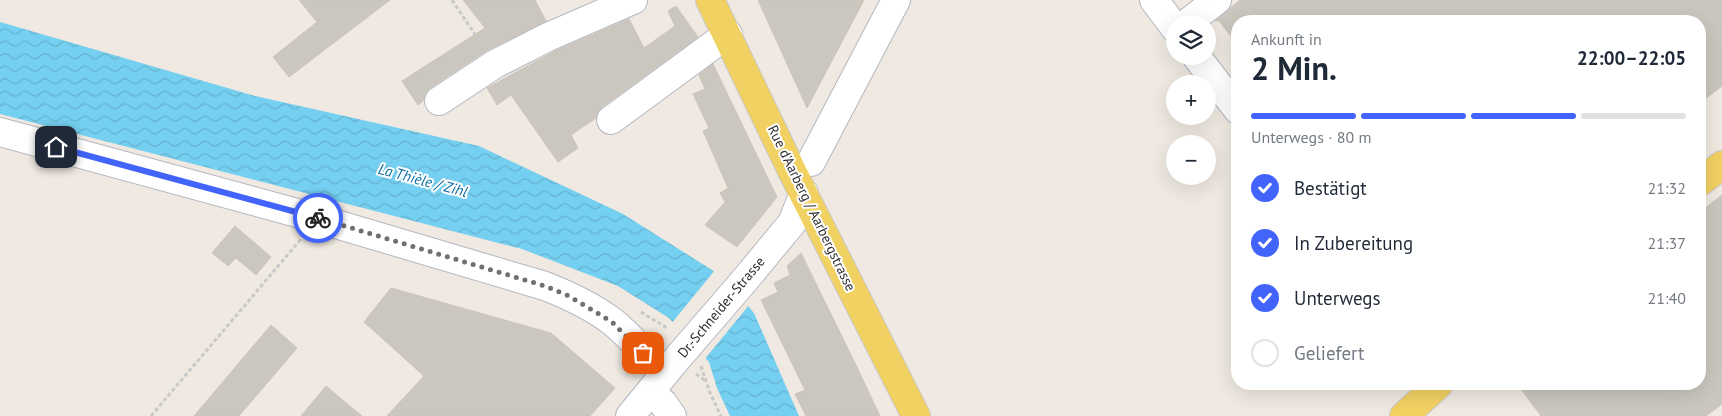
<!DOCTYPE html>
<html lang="de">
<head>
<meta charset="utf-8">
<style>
	:root { --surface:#fff; --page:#f6f6f7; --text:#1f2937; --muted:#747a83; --line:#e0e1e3; --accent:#4264fb }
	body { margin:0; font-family:"PT Sans",sans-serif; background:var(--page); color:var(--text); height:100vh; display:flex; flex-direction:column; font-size:19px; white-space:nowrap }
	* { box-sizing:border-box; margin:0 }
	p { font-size:16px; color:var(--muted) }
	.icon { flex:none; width:28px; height:28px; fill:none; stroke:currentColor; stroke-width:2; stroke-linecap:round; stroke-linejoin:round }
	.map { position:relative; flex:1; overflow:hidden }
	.panel { position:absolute; left:1231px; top:15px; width:475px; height:375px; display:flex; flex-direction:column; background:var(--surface); border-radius:20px; box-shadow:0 5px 20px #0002 }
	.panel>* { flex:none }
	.tools { position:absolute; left:1166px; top:15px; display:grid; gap:10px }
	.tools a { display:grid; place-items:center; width:50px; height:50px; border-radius:50%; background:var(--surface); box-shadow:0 5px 20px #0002; font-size:25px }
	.pin { position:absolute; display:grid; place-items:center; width:42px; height:42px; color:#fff; margin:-21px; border-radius:10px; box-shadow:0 2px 8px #0006 }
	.courier { position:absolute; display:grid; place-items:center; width:50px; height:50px; margin:-25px; border:4px solid #4264fb; border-radius:50%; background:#fff; color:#222; box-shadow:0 1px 6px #0007 }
	.overview em { font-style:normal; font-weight:800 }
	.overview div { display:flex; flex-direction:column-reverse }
	.overview { display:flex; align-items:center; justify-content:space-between; height:85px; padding:0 20px }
	h1 { font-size:32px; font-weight:800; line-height:38px }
	.bar { display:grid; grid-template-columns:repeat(4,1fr); gap:8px 5px; align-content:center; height:60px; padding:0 20px }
	.bar i { height:6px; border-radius:4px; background:var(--line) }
	.bar .on { background:var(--accent) }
	.bar p { grid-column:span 4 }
	ol { padding:0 20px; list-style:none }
	li { display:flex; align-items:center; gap:15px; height:55px }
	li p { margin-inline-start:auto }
	li .icon { padding:5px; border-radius:50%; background:var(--accent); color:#fff; stroke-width:4 }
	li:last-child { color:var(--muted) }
	li i { width:28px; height:28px; border:2px solid var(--line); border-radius:50% }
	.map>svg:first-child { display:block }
	.water { fill:url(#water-waves) }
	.pier { fill:#efe9e1 }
	.building { fill:#cbc7bf; stroke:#cbc5ba }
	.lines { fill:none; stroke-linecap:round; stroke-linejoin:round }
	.minor-casing { stroke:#b4b7c1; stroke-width:30 }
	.major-casing { stroke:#c9c9c9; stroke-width:30 }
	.path { stroke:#c9c9c9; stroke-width:3; stroke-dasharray:4 2.5; stroke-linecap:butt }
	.minor { stroke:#fff; stroke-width:28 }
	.major { stroke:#f2d163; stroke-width:28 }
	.minor-bridge-casing { stroke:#b4b7c1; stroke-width:30; stroke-linecap:butt }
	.minor-bridge { stroke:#fff; stroke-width:28 }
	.done { stroke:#726f6d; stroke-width:5; stroke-dasharray:0 9 }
	.route { stroke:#4264fb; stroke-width:6 }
	.labels { text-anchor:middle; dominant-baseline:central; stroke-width:4; stroke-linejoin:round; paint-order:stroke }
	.street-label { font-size:14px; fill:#2e2e2e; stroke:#fff }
	.water-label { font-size:15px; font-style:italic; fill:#0d6fa3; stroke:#fff }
</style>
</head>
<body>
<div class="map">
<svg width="1722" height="416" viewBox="0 0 1722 416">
	<defs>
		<pattern id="water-waves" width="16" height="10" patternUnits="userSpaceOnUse" patternTransform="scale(1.25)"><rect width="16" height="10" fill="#75cff0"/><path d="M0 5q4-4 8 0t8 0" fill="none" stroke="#66b2ce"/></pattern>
	</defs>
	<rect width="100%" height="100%" fill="#efe9e1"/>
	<path class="water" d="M0,22L255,96L479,146L623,214L712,270L749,307L754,313L799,416H730L717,388L709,362L669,318L618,286L522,249L0,114Z"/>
	<path class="pier" d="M715,270L750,304L704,360L671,324Z"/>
	<path class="building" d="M299,0H390L289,77L273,57L317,22Z
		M463,0H535L546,21L486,51L430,88L425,94L423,101L418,105L402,81L485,28Z
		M758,0H864L807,108Z
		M1240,0H1722V86L1700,103V21H1238V45L1219,21H1215Z
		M676,6L698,37L602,107L596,118L571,135L578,148L558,162L511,95L497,105L487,88L555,51L629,19L644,48L675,26L668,11Z
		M713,64L777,197L737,247L705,225L725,202L720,193L728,188L703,131L709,128L693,94L705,89L699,75Z
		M1722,195V404L1706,416H1541L1517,384H1700V212Z
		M235,226L271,257L256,275L236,258L228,266L212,253Z
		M801,253L856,365L880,416H806L795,394L805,390L761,300L778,292L774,283L790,275L787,266Z
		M391,288L551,333L615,388L590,416H387L424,376L364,322Z
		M271,325L297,348L239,416H194Z
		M326,386L362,416H301Z"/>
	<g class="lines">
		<g class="minor-casing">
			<path id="minor" d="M1154,0L1175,28
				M1186,24L1217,0
				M1196,56L1238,110
				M439,101L495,64L548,37L633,0
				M611,120L728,34
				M0,132L319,219L545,286C568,295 593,307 613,322C632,338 647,357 666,372
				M811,162L896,0
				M744,281L792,223L804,193
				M650,393L663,403L672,416
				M630,416L675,361"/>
		</g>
		<g class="major-casing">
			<path id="major" d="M710,0L793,173L916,416
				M1700,182L1722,165
				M1404,416L1439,384"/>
		</g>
		<path class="path" d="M452,0L482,45
			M641,312L667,328
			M701,366L710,393L721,416
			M696,374L706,381
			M151,416L301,239"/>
		<use href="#minor" class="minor"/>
		<use href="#major" class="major"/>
		<g class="minor-bridge-casing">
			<path id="minor-bridge" d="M675,361L744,281"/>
		</g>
		<use href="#minor-bridge" class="minor-bridge"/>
	</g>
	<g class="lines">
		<path class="done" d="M318,218L545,286L569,296L612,322L643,353"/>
		<path class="route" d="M56,147L318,218"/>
	</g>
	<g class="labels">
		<g class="street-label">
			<text transform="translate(812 208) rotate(64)">Rue d'Aarberg / Aarbergstrasse</text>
			<text transform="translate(721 307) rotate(-50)">Dr.-Schneider-Strasse</text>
		</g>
		<g class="water-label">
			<text transform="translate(423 180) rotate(15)">La Thièle / Zihl</text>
		</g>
	</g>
</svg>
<div class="tools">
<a><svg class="icon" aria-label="layers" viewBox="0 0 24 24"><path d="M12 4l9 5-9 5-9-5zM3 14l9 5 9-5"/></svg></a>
<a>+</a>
<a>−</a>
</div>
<div class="pin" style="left:643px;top:353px;background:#ea580c"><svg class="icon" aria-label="bag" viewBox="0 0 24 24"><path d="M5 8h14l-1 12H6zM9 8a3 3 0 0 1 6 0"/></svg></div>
<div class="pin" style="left:56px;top:147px;background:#1f2937"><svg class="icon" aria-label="home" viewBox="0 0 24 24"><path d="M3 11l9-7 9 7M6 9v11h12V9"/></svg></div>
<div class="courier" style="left:318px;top:218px"><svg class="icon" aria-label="bike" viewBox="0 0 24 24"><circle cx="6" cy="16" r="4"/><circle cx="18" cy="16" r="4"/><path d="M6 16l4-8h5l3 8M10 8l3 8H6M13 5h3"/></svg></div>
<section class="panel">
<div class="overview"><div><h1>2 Min.</h1><p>Ankunft in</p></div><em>22:00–22:05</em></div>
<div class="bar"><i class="on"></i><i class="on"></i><i class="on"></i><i></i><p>Unterwegs · 80 m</p></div>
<ol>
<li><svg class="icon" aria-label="check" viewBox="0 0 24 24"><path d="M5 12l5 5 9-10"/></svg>Bestätigt<p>21:32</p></li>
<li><svg class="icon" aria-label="check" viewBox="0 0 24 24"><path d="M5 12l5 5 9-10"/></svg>In Zubereitung<p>21:37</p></li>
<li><svg class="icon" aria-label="check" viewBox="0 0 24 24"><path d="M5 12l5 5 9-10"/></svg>Unterwegs<p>21:40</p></li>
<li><i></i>Geliefert</li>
</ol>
</section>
</div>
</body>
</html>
